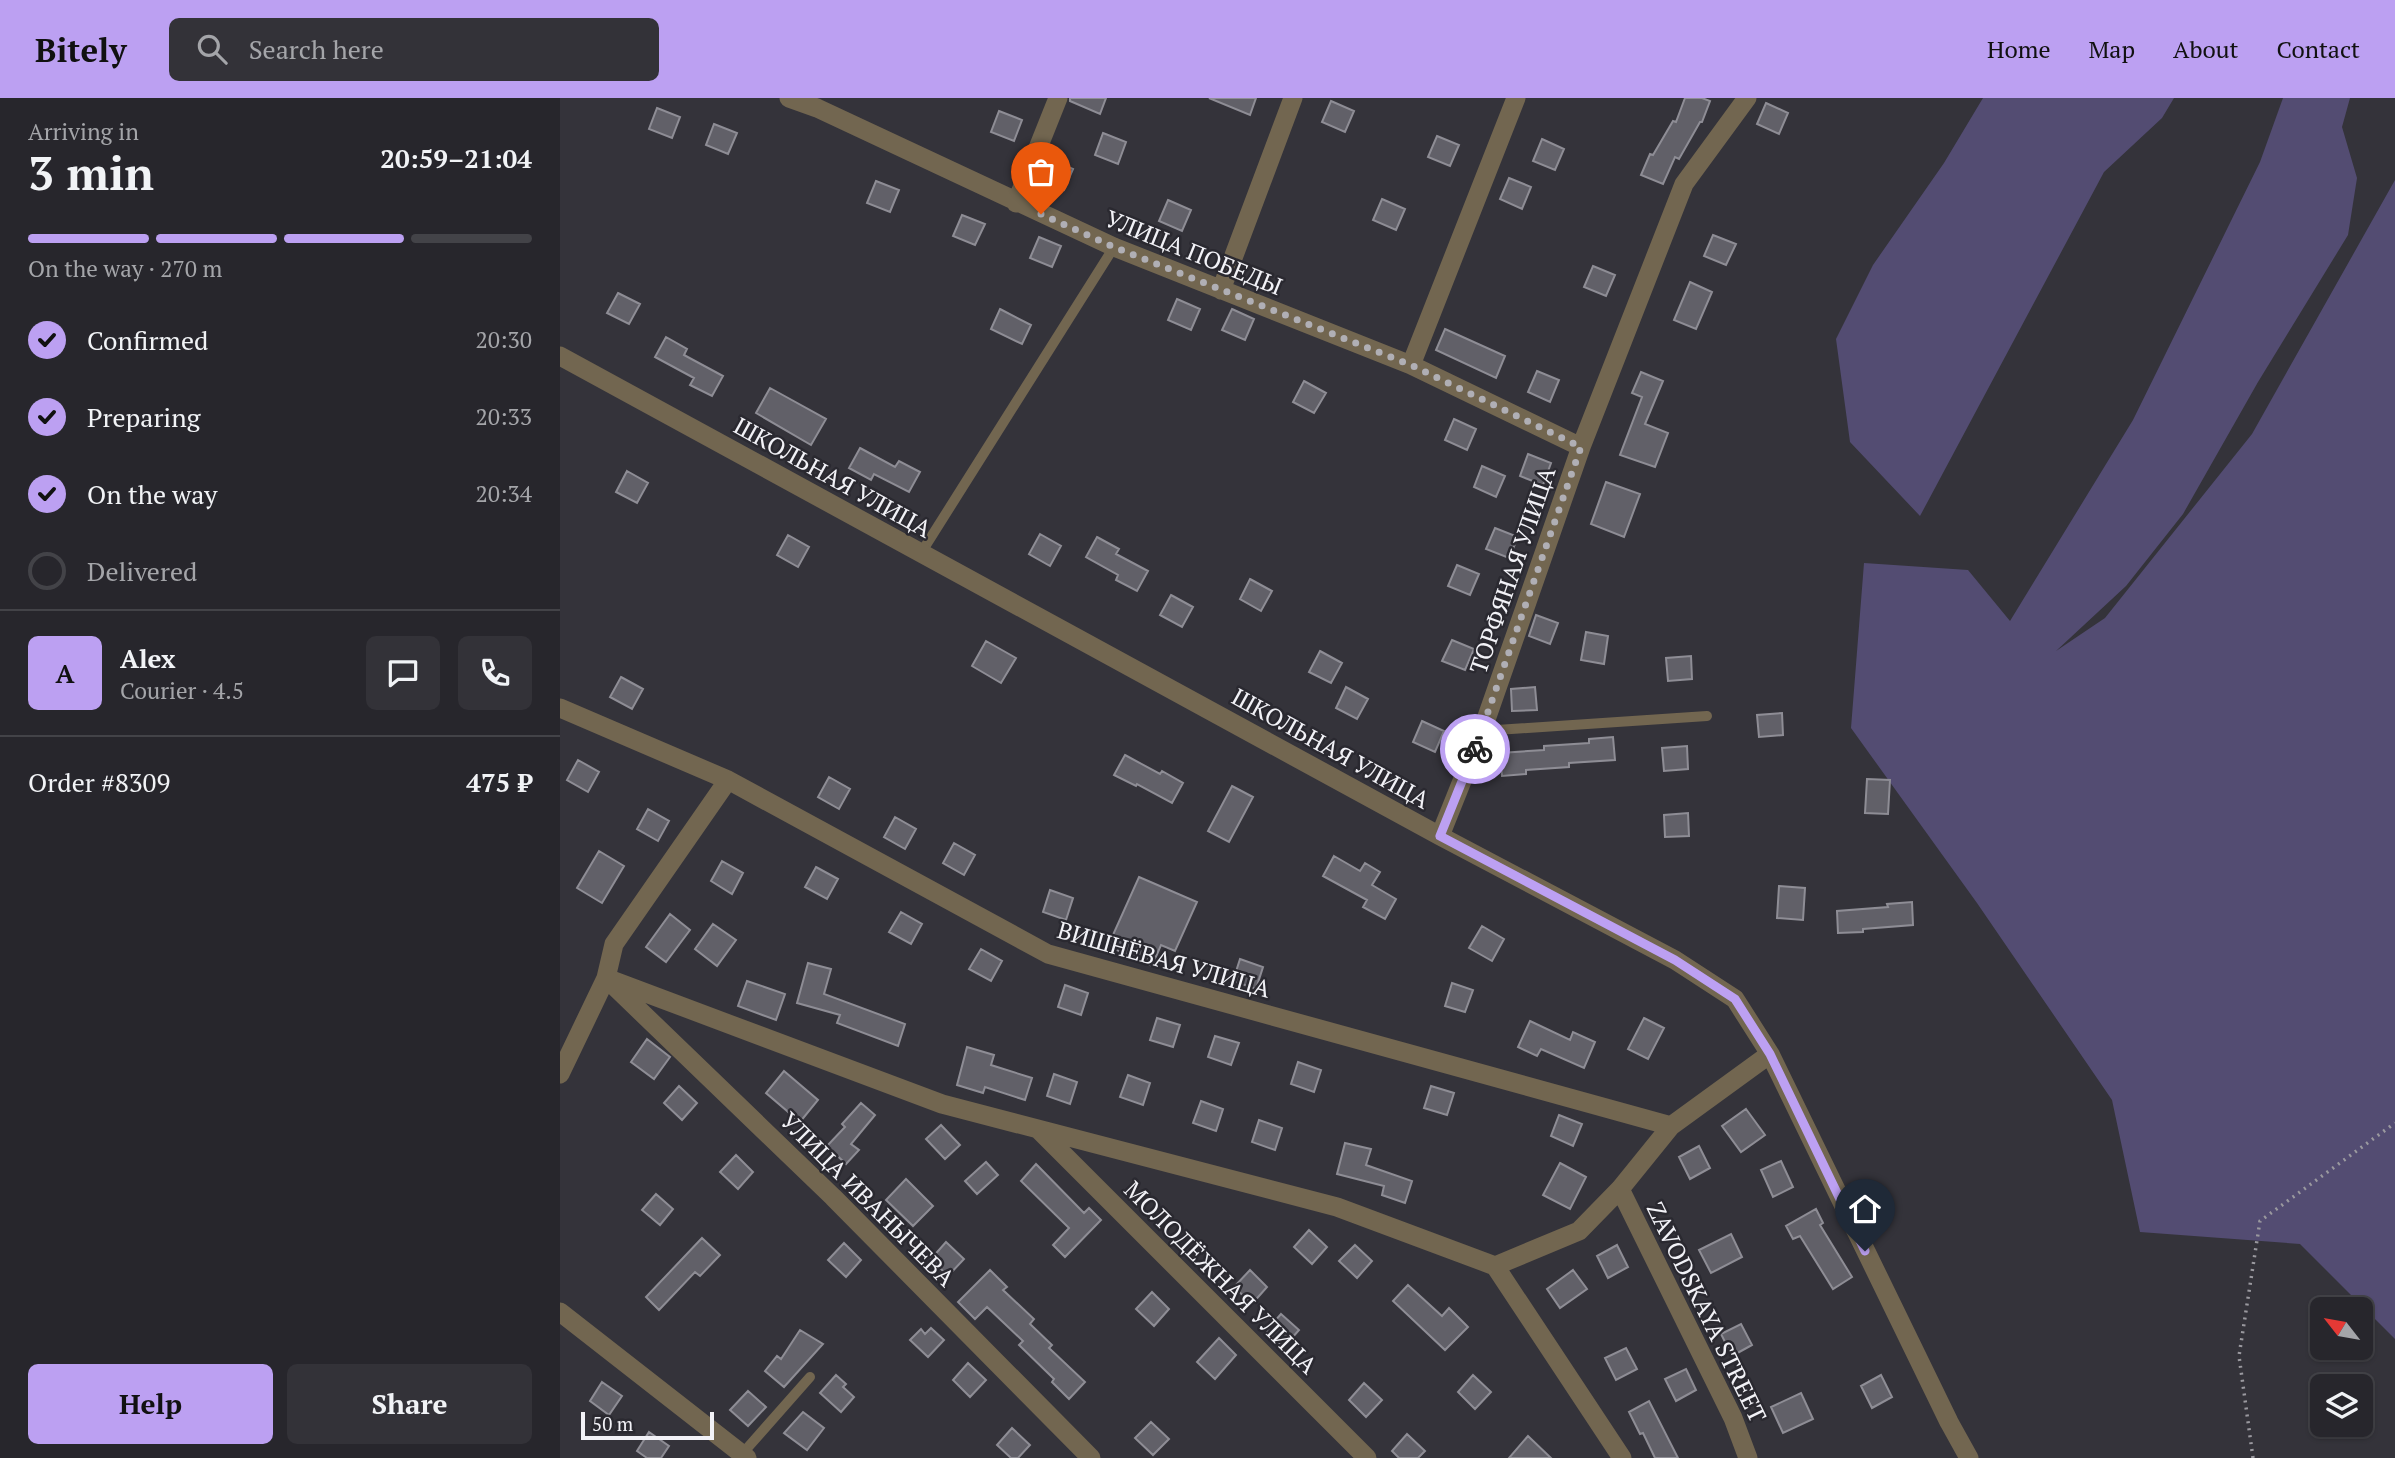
<!DOCTYPE html>
<html lang="en">
<head>
<meta charset="utf-8">
<style>
	:root { --surface:#27262c; --page:#333238; --text:#f1f3f6; --muted:#a4a5a9; --line:#434348; --accent:#bca0f2 }
	body { margin:0; font-family:"PT Serif",serif; background:var(--page); color:var(--text); height:100vh; display:flex; flex-direction:column; font-size:26px; white-space:nowrap }
	* { box-sizing:border-box; margin:0 }
	p { font-size:23px; color:var(--muted) }
	.icon { flex:none; width:38px; height:38px; fill:none; stroke:currentColor; stroke-width:2; stroke-linecap:round; stroke-linejoin:round }
	.map { position:relative; flex:1; overflow:hidden }
	.panel { display:flex; flex-direction:column; background:var(--surface); width:560px }
	.panel>* { flex:none }
	.needle { width:46px; rotate:301deg }
	.buttons { position:absolute; left:1750px; top:1199px; display:grid; gap:14px }
	.buttons a { display:grid; place-items:center; width:63px; height:63px; border-radius:10px; background:var(--surface); box-shadow:0 2px 5px #0004,0 0 0 2px var(--line); font-size:35px }
	.scale { position:absolute; left:21px; bottom:18px; width:133px; box-sizing:border-box; padding-left:7px; border:4px solid #f2f2f7; border-top:0; font-size:19px; line-height:24px; white-space:nowrap; color:#f2f2f7; -webkit-text-stroke:5px #2a2930; paint-order:stroke }
	.pin { position:absolute; display:grid; place-items:center; width:60px; height:60px; color:#fff; margin:-72px -30px; border-radius:50% 50% 50% 0; rotate:-45deg; box-shadow:0 0 7px #0007 }
	.pin .icon { rotate:45deg }
	.courier { position:absolute; display:grid; place-items:center; width:70px; height:70px; margin:-35px; border:5px solid #bca0f2; border-radius:50%; background:#fff; color:#222; box-shadow:0 2px 9px #0007 }
	.overview em { font-style:normal; font-weight:700 }
	.overview div { display:flex; flex-direction:column-reverse }
	.overview { display:flex; align-items:center; justify-content:space-between; height:119px; padding:0 28px }
	h1 { font-size:46px; font-weight:700; line-height:52px }
	.bar { display:grid; grid-template-columns:repeat(4,1fr); gap:10px 7px; align-content:center; height:84px; padding:0 28px }
	.bar i { height:9px; border-radius:5px; background:var(--line) }
	.bar .on { background:var(--accent) }
	.bar p { grid-column:span 4 }
	.line { display:flex; align-items:center; gap:18px; padding:0 28px; border-top:2px solid var(--line) }
	.line div { flex:1 }
	.round { display:grid; place-items:center; flex:none; width:74px; height:74px; border-radius:10px; background:var(--page) }
	ol { padding:0 28px; list-style:none }
	li { display:flex; align-items:center; gap:21px; height:77px }
	li p { margin-inline-start:auto }
	li .icon { padding:7px; border-radius:50%; background:var(--accent); color:#111; stroke-width:4 }
	li:last-child { color:var(--muted) }
	li i { width:38px; height:38px; border:4px solid var(--line); border-radius:50% }
	.cta { display:flex; gap:14px; margin-top:auto; padding:14px 28px }
	.cta a { flex:1; height:80px; border-radius:10px; background:var(--accent); color:#111; font-size:28px; font-weight:700; line-height:80px; text-align:center }
	.cta a+a { background:var(--page); color:var(--text) }
	header { display:flex; align-items:center; gap:42px; box-sizing:border-box; height:98px; padding:0 35px; background:var(--accent); color:#111 }
	header strong { font-size:33px }
	nav { display:flex; gap:38px; margin-inline-start:auto; font-size:24px }
	.search { width:490px; height:63px; background:var(--page); display:flex; align-items:center; gap:18px; box-sizing:border-box; padding:0 24px; border-radius:10px; color:var(--muted); font-size:26px }
	main { display:flex; flex:1; min-height:0 }
	.map>svg:first-child { display:block }
	.green { fill:#534c72 }
	.building { fill:#616068; stroke:#8e8d95; stroke-width:2 }
	.lines { fill:none; stroke-linecap:round; stroke-linejoin:round }
	.path { stroke:#9a999f; stroke-width:3.5; stroke-dasharray:2 5; stroke-linecap:butt }
	.lane { stroke:#726650; stroke-width:10 }
	.street { stroke:#726650; stroke-width:19 }
	.done { stroke:#b0afb5; stroke-width:7; stroke-dasharray:0 12.6 }
	.route { stroke:#bca0f2; stroke-width:9 }
	.labels { text-anchor:middle; dominant-baseline:central; stroke-width:5; stroke-linejoin:round; paint-order:stroke }
	.street-label { font-size:24px; fill:#f2f2f7; stroke:#2a2930 }
</style>
</head>
<body>
<header>
<strong>Bitely</strong>
<div class="search"><svg class="icon" aria-label="search" viewBox="0 0 24 24"><circle cx="10" cy="10" r="6"/><path d="M15 15l6 6"/></svg>Search here</div>
<nav><a>Home</a><a>Map</a><a>About</a><a>Contact</a></nav>
</header>
<main>
<section class="panel">
<div class="overview"><div><h1>3 min</h1><p>Arriving in</p></div><em>20:59–21:04</em></div>
<div class="bar"><i class="on"></i><i class="on"></i><i class="on"></i><i></i><p>On the way · 270 m</p></div>
<ol>
<li><svg class="icon" aria-label="check" viewBox="0 0 24 24"><path d="M5 12l5 5 9-10"/></svg>Confirmed<p>20:30</p></li>
<li><svg class="icon" aria-label="check" viewBox="0 0 24 24"><path d="M5 12l5 5 9-10"/></svg>Preparing<p>20:33</p></li>
<li><svg class="icon" aria-label="check" viewBox="0 0 24 24"><path d="M5 12l5 5 9-10"/></svg>On the way<p>20:34</p></li>
<li><i></i>Delivered</li>
</ol>
<div class="line" style="height:126px"><b class="round" style="background:var(--accent);color:#111">A</b><div><b>Alex</b><p>Courier · 4.5</p></div><a class="round"><svg class="icon" aria-label="chat" viewBox="0 0 24 24"><path d="M4 5h16v11H9l-5 4z"/></svg></a><a class="round"><svg class="icon" aria-label="phone" viewBox="0 0 24 24"><path d="M5 4h4l2 5-3 2q2 4 5 5l2-3 5 2v4C11 20 4 13 5 4z"/></svg></a></div>
<div class="line" style="height:91px"><div>Order #8309</div><b>475 ₽</b></div>
<div class="cta"><a>Help</a><a>Share</a></div>
</section>
<div class="map">
<svg width="1835" height="1360" viewBox="0 0 1835 1360">
	<rect width="100%" height="100%" fill="#34333a"/>
	<path class="green" d="M1423,0H1614L1602,20L1544,74L1360,418L1290,344L1276,241L1313,167L1384,65Z
		M1723,0H1790L1782,29L1797,80L1788,137L1698,284L1623,416L1566,488L1496,553L1545,520L1692,336L1835,82V1241L1740,1146L1580,1134L1552,1002L1417,805L1291,630L1304,465L1408,472L1450,523L1573,322L1700,64Z"/>
	<path class="building" d="M510,0H546L540,16L510,3Z
		M649,0H696L690,17Z
		M1125,0H1142L1150,3L1142,24H1140L1119,61L1115,59L1103,86L1081,77L1090,56L1093,57L1113,23L1116,24Z
		M771,3L794,13L785,34L762,24Z
		M1206,5L1228,15L1219,36L1197,26Z
		M97,10L120,19L112,40L89,31Z
		M439,13L462,22L454,43L431,34Z
		M154,26L177,35L168,56L146,47Z
		M543,35L566,44L558,66L535,57Z
		M877,38L899,47L890,68L868,59Z
		M982,41L1004,51L995,72L973,63Z
		M490,61L513,71L504,92L481,83Z
		M949,80L971,89L962,111L940,101Z
		M316,83L339,92L330,114L307,105Z
		M822,101L845,111L836,132L813,122Z
		M608,102L631,112L622,133L599,123Z
		M402,117L425,126L415,147L393,138Z
		M1153,137L1176,146L1166,167L1144,158Z
		M479,139L501,148L492,169L470,160Z
		M1033,168L1055,177L1046,198L1024,189Z
		M1130,184L1152,194L1136,231L1114,222Z
		M58,195L80,206L69,226L47,215Z
		M617,201L640,211L631,232L608,222Z
		M440,211L471,227L462,246L431,231Z
		M672,211L694,221L685,242L662,232Z
		M885,231L945,258L936,280L876,252Z
		M106,239L127,251L124,257L163,278L152,298L130,287L134,280L95,259Z
		M977,273L999,282L990,304L968,294Z
		M1081,274L1103,283L1085,326L1108,335L1095,369L1060,357L1082,299L1072,295Z
		M744,283L766,295L754,315L733,304Z
		M210,290L266,321L251,347L196,315Z
		M894,321L916,331L907,352L885,342Z
		M300,350L335,369L339,363L360,374L349,394L314,376L311,382L289,370Z
		M968,356L991,365L983,387L960,378Z
		M922,368L945,378L936,399L914,389Z
		M67,373L88,385L77,405L56,394Z
		M1046,384L1080,396L1064,439L1031,426Z
		M935,430L958,439L949,460L926,451Z
		M480,436L501,448L490,468L469,456Z
		M228,437L249,449L238,469L217,457Z
		M537,439L559,451L556,456L588,473L577,493L556,482L558,477L526,459Z
		M897,467L919,476L910,497L888,488Z
		M690,481L712,493L701,513L680,501Z
		M611,497L633,509L622,529L600,517Z
		M976,517L998,525L990,546L969,538Z
		M1026,534L1048,538L1044,566L1021,562Z
		M892,542L914,551L905,572L882,563Z
		M426,543L456,560L441,585L412,568Z
		M760,553L782,565L771,585L749,574Z
		M1131,558L1132,581L1108,583L1106,560Z
		M61,579L83,591L72,611L50,599Z
		M786,589L808,601L797,621L776,610Z
		M975,589L977,612L952,613L951,591Z
		M1222,615L1223,637L1199,639L1197,617Z
		M862,623L884,633L875,654L853,644Z
		M1053,639L1055,662L1009,665V669L966,672V676L942,678L940,655L984,652V648L1029,645V641Z
		M1127,648L1128,671L1104,673L1102,650Z
		M565,657L600,676L602,673L623,685L612,705L577,686L576,688L554,677Z
		M18,662L39,674L28,694L7,682Z
		M269,679L290,691L279,711L258,699Z
		M1307,681L1330,682L1328,716L1305,715Z
		M672,688L693,699L669,744L648,733Z
		M88,711L109,723L98,743L77,731Z
		M1128,715L1129,738L1105,739L1104,717Z
		M335,719L356,731L345,751L324,739Z
		M394,745L415,757L404,777L383,765Z
		M39,753L64,768L42,805L17,790Z
		M774,758L800,773L805,765L820,774L812,787L836,801L825,821L803,809L807,802L763,778Z
		M162,763L183,775L172,796L151,783Z
		M256,769L278,781L267,801L245,789Z
		M579,779L637,804L615,853L601,847L592,868L548,848Z
		M1219,788L1245,790L1243,822L1217,820Z
		M490,792L513,800L506,822L483,814Z
		M1352,804L1353,827L1303,831V834L1278,835L1277,813L1328,809L1327,806Z
		M341,814L362,826L351,846L329,834Z
		M110,816L130,832L106,864L86,849Z
		M153,826L176,842L157,868L135,851Z
		M922,828L944,841L932,863L909,850Z
		M421,851L442,863L431,883L409,871Z
		M680,861L703,869L696,891L673,883Z
		M248,865L271,871L264,896L345,926L338,948L277,925L280,917L237,905Z
		M187,883L225,896L216,922L178,908Z
		M892,885L913,892L905,914L885,908Z
		M505,887L528,895L521,917L498,909Z
		M597,920L620,927L613,949L590,942Z
		M1084,920L1104,930L1088,961L1068,951Z
		M970,923L1010,942L1013,934L1035,944L1024,970L981,951L977,958L958,949Z
		M655,938L679,945L671,967L648,959Z
		M87,941L110,959L94,981L71,964Z
		M407,949L434,957L431,967L472,980L465,1002L425,989L423,995L397,987Z
		M738,964L761,972L754,994L731,986Z
		M224,973L258,1002L240,1024L206,995Z
		M494,976L517,984L510,1006L487,998Z
		M568,977L590,985L583,1007L560,999Z
		M119,988L137,1005L122,1022L104,1005Z
		M871,988L894,995L887,1017L864,1010Z
		M641,1003L663,1011L656,1033L633,1025Z
		M301,1005L315,1017L291,1046L299,1052L286,1066L267,1048L285,1029L282,1026Z
		M1186,1011L1205,1037L1181,1054L1162,1028Z
		M999,1017L1022,1026L1013,1048L991,1038Z
		M699,1022L722,1030L715,1052L692,1044Z
		M381,1027L400,1047L385,1061L366,1041Z
		M785,1045L811,1051L806,1067L852,1083L845,1105L822,1097L824,1088L777,1076Z
		M1139,1048L1150,1070L1130,1081L1119,1059Z
		M176,1057L193,1074L178,1091L160,1074Z
		M1221,1063L1233,1089L1213,1099L1201,1072Z
		M426,1064L438,1077L417,1096L405,1083Z
		M1000,1065L1026,1079L1010,1111L983,1097Z
		M476,1066L524,1115L529,1110L541,1122L505,1159L493,1147L509,1130L461,1083Z
		M346,1081L373,1108L353,1128L326,1102Z
		M96,1096L113,1111L100,1127L82,1112Z
		M1256,1111L1263,1125L1260,1127L1292,1179L1273,1191L1240,1138L1233,1141L1226,1128Z
		M749,1132L767,1149L752,1166L734,1149Z
		M1171,1136L1182,1159L1151,1175L1139,1152Z
		M142,1140L160,1157L140,1178L135,1174L99,1212L86,1199Z
		M386,1144L404,1161L388,1178L371,1161Z
		M284,1145L301,1162L286,1179L268,1162Z
		M795,1147L812,1163L797,1180L779,1163Z
		M1057,1147L1068,1169L1048,1180L1037,1158Z
		M430,1172L447,1189L443,1192L474,1221L470,1226L492,1247L489,1250L525,1284L509,1301L492,1284L494,1281L459,1247L463,1243L427,1209L415,1221L398,1204Z
		M690,1172L707,1189L692,1206L674,1189Z
		M1013,1172L1027,1191L1000,1210L987,1191Z
		M848,1187L882,1218L889,1210L908,1229L885,1252L833,1203Z
		M592,1194L609,1211L594,1228L576,1211Z
		M721,1216L739,1232L724,1249L706,1233Z
		M1181,1226L1192,1247L1172,1258L1161,1236Z
		M371,1230L384,1242L368,1259L350,1242L361,1231L365,1236Z
		M240,1232L263,1246L224,1289L205,1273L217,1258L221,1261Z
		M659,1240L676,1257L655,1281L637,1264Z
		M1066,1250L1077,1271L1056,1282L1045,1260Z
		M408,1265L426,1282L410,1299L393,1282Z
		M1126,1271L1136,1292L1116,1303L1105,1281Z
		M276,1277L286,1286L283,1289L294,1299L281,1314L260,1295Z
		M913,1277L931,1294L915,1311L898,1294Z
		M1321,1277L1332,1299L1312,1310L1301,1288Z
		M42,1284L62,1298L49,1317L30,1303Z
		M804,1285L822,1302L806,1319L789,1302Z
		M188,1293L206,1309L188,1328L170,1312Z
		M1241,1295L1253,1321L1223,1335L1211,1309Z
		M1089,1303L1118,1360H1095L1083,1335L1080,1336L1069,1314Z
		M243,1314L264,1330L247,1352L224,1335Z
		M591,1324L609,1341L593,1357L575,1340Z
		M452,1330L470,1347L458,1360H451L437,1347Z
		M89,1334L109,1348L101,1360H87L77,1353Z
		M847,1336L865,1353L858,1360H839L832,1353Z
		M968,1338L991,1360H949Z"/>
	<g class="lines">
		<path class="path" d="M1693,1360L1679,1258L1700,1123L1835,1025"/>
		<path class="lane" d="M361,455L554,149
			M922,633L1147,618
			M182,1356L250,1279"/>
		<path class="street" d="M229,0L257,10L554,149L851,267L1021,349
			M456,105L498,0
			M661,192L733,0
			M0,258L880,738L1115,862L1175,901L1210,956L1389,1324L1409,1360
			M851,267L956,0
			M0,610L168,682L488,856L1111,1028
			M880,738L922,633L1021,349L1124,86L1187,0
			M46,880L382,1006L777,1109L935,1168L1019,1133L1060,1091L1111,1028L1210,956
			M52,886L273,1099L531,1360
			M0,976L46,880L54,846L168,682
			M480,1033L807,1360
			M1060,1091L1173,1320L1188,1360
			M935,1168L1062,1360
			M0,1214L187,1360"/>
	</g>
	<g class="lines">
		<path class="done" d="M481,116L554,149L851,267L1021,349L915,651"/>
		<path class="route" d="M915,651L880,738L1115,862L1175,901L1210,956L1305,1153"/>
	</g>
	<g class="labels">
		<g class="street-label">
			<text transform="translate(634 154) rotate(22)">УЛИЦА ПОБЕДЫ</text>
			<text transform="translate(273 379) rotate(29)">ШКОЛЬНАЯ УЛИЦА</text>
			<text transform="translate(952 472) rotate(-71)">ТОРФЯНАЯ УЛИЦА</text>
			<text transform="translate(771 650) rotate(29)">ШКОЛЬНАЯ УЛИЦА</text>
			<text transform="translate(604 861) rotate(16)">ВИШНЁВАЯ УЛИЦА</text>
			<text transform="translate(308 1101) rotate(45)">УЛИЦА ИВАНЫЧЕВА</text>
			<text transform="translate(661 1179) rotate(45)">МОЛОДЁЖНАЯ УЛИЦА</text>
			<text transform="translate(1147 1214) rotate(64)">ZAVODSKAYA STREET</text>
		</g>
	</g>
</svg>
<div class="buttons">
<a><svg class="needle" viewBox="-14 -14 28 28"><path d="M0-13l5 13h-10z" fill="#e53935"/><path d="M0 13l5-13h-10z" fill="#a4a5a9"/></svg></a>
<a><svg class="icon" aria-label="layers" viewBox="0 0 24 24"><path d="M12 4l9 5-9 5-9-5zM3 14l9 5 9-5"/></svg></a>
</div>
<div class="scale">50 m</div>
<div class="pin" style="left:481px;top:116px;background:#ea580c"><svg class="icon" aria-label="bag" viewBox="0 0 24 24"><path d="M5 8h14l-1 12H6zM9 8a3 3 0 0 1 6 0"/></svg></div>
<div class="pin" style="left:1305px;top:1153px;background:#1f2937"><svg class="icon" aria-label="home" viewBox="0 0 24 24"><path d="M3 11l9-7 9 7M6 9v11h12V9"/></svg></div>
<div class="courier" style="left:915px;top:651px"><svg class="icon" aria-label="bike" viewBox="0 0 24 24"><circle cx="6" cy="16" r="4"/><circle cx="18" cy="16" r="4"/><path d="M6 16l4-8h5l3 8M10 8l3 8H6M13 5h3"/></svg></div>
</div>
</main>
</body>
</html>
